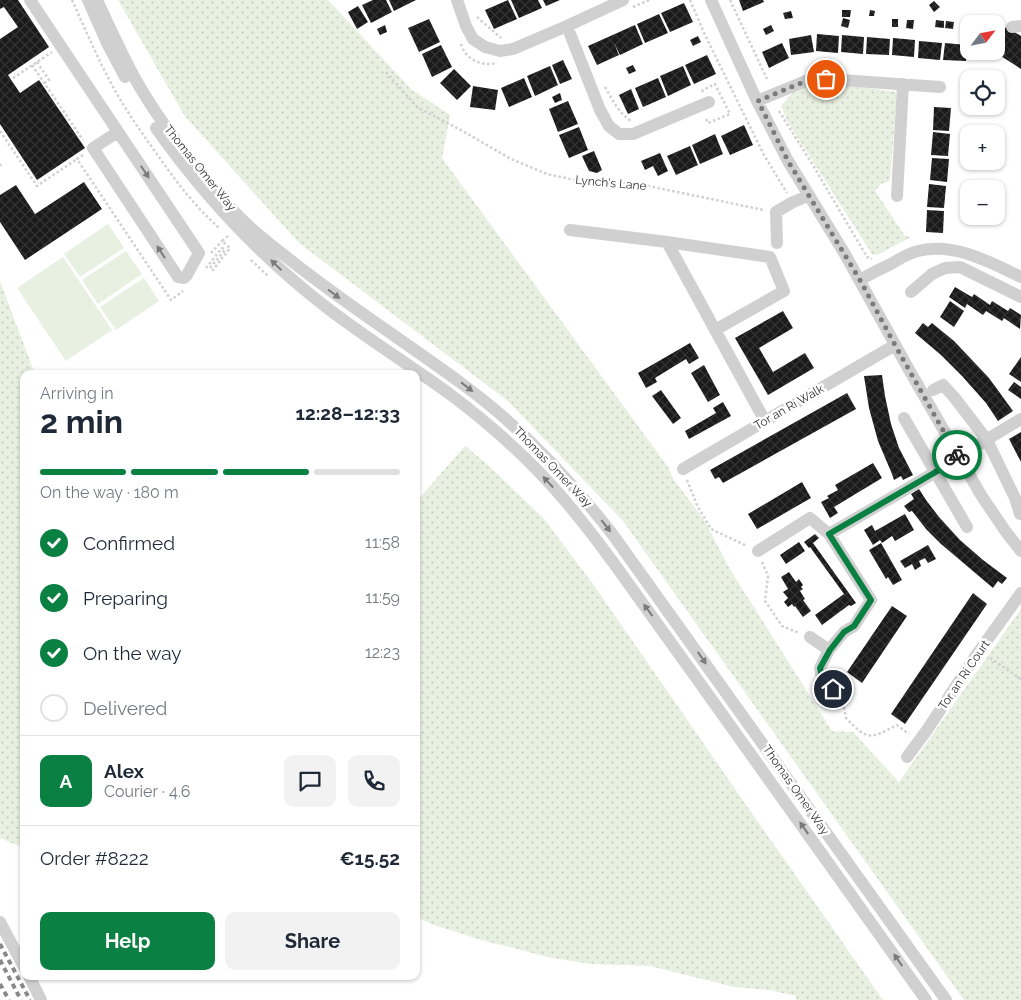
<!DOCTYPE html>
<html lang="en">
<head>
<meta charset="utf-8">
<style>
	:root { --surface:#fff; --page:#f2f2f3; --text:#1f2937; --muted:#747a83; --line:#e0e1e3; --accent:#0b8043 }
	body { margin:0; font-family:Raleway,sans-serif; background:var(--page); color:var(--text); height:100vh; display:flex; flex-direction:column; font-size:19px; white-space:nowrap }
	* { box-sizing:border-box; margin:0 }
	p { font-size:16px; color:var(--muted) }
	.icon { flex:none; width:28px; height:28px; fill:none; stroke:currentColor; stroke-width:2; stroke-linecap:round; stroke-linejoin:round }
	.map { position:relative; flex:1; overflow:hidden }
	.panel { position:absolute; left:20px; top:370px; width:400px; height:610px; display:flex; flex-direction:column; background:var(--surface); border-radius:10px; box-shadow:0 1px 4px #0004 }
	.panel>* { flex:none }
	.needle { width:32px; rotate:58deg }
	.fabs { position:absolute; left:960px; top:15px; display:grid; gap:10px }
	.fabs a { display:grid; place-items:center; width:45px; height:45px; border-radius:10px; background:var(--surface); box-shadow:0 1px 4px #0004; font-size:25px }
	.pin { position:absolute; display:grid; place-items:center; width:42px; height:42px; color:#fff; margin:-21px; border:2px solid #fff; border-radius:50%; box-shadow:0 1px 5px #0007 }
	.courier { position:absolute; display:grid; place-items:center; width:50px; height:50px; margin:-25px; border:4px solid #0b8043; border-radius:50%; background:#fff; color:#222; box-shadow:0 1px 6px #0007 }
	.head em { font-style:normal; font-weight:700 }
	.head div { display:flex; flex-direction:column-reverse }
	.head { display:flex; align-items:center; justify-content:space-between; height:85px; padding:0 20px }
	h1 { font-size:32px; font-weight:700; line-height:38px }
	.bar { display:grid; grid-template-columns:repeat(4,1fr); gap:8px 5px; align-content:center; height:60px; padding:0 20px }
	.bar i { height:6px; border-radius:4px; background:var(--line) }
	.bar .on { background:var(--accent) }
	.bar p { grid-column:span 4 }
	.line { display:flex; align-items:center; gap:12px; padding:0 20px; border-top:1px solid var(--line) }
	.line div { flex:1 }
	.round { display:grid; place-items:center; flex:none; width:52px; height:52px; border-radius:10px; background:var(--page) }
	ol { padding:0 20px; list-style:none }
	li { display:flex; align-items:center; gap:15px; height:55px }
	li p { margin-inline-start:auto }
	li .icon { padding:5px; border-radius:50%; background:var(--accent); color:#fff; stroke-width:4 }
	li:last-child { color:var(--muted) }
	li i { width:28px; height:28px; border:2px solid var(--line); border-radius:50% }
	.cta { display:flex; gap:10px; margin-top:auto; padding:10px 20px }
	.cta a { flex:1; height:58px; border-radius:10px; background:var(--accent); color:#fff; font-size:20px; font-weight:700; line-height:58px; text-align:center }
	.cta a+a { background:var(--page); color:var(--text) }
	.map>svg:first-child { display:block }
	.grass { fill:url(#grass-dots) }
	.pitch { fill:#e8f0e1 }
	.building { fill:url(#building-cross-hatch) }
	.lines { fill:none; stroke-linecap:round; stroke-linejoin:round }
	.path { stroke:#d0d0d0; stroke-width:2.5; stroke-dasharray:2.5 2.5; stroke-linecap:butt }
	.minor { stroke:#d0d0d0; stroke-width:12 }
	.rail { stroke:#888; stroke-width:4; stroke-dasharray:5 4; stroke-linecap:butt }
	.oneway { fill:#7a7a7a }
	.done { stroke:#7a7a7a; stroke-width:5; stroke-dasharray:0 9 }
	.route { stroke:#0b8043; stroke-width:6 }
	.labels { text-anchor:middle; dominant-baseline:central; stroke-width:5; stroke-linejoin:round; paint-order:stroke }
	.street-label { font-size:12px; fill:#333; stroke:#fff }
</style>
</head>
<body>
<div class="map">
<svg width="1021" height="1000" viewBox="0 0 1021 1000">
	<defs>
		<pattern id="grass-dots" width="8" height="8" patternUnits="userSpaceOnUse" patternTransform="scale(1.25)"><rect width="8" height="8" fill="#e8f0e1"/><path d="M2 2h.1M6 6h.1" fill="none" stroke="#c7cec2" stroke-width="1.8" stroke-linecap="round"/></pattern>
		<pattern id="building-cross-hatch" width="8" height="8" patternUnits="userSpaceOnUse" patternTransform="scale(1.25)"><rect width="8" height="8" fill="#1a1a1a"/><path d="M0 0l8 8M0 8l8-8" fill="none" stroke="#333"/></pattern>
	</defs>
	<rect width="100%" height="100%" fill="#fff"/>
	<path class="grass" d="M118,0H328L411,89L450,115L442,158L668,467L674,480L703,518L731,571L832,731L853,732L899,782L1021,609V1000H964L623,521L508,401L299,243L184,115Z
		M814,83L876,89L896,92V109L890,181L881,184L875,191L905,236L911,237L877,255L872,254L789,124L781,106L793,92Z
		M0,281L35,374H24V848L0,838Z
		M465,446L489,466L545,520L595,587L749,809L883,1000H796V996L769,990L734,987L650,966L591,964L552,958L481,940L434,925L416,917V502Z"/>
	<path class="pitch" d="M108,224L124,248L80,277L64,254Z
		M126,251L142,274L98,304L82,280Z
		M63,257L112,330L66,361L17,288Z
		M144,278L159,301L116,330L100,307Z"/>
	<path class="building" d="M0,0H18L49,47L8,75L20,93L39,80L85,148L37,180L0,124V39L18,27L4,7L0,9Z
		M373,0H386L392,12L371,23L362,5Z
		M389,0H416L394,11Z
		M508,0L517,19L494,29L485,10Z
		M511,0H538L542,8L519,18Z
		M543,0H560L546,6Z
		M739,0H763L764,2L743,11Z
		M934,1L940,7L934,12L929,5Z
		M684,3L693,22L670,32L661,13Z
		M358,6L368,22L357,29L348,12Z
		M842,10H851L850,17H842Z
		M870,10L875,11L874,16H869Z
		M791,11L793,18L785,19L783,13Z
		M659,14L668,33L645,43L637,24Z
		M843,18L850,20L848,28L841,26Z
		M429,19L440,42L419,52L408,28Z
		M892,19H898V27H892Z
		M907,20H914L913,29L906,28Z
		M936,20L944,21V28L935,27Z
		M946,21L954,22L953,29L945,28Z
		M385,25L387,32L380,35L377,29Z
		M635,25L643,44L620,55L614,43L619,55L597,65L588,46Z
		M771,25L774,31L766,35L763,29Z
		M1006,27L1021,36V69L993,51H996V42Z
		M817,34L839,36L838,53L816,51Z
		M811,35L814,52L791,55L789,39Z
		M842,35L864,37L863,54L841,52Z
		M698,36L701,42L693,46L690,40Z
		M867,37L890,39L889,55L866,54Z
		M893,38L915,40L914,57L892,55Z
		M919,41L942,43L940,60L918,58Z
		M782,43L789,58L769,68L762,52Z
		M945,43L967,45L966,61L943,60Z
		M441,45L452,67L432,77L422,54Z
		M707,55L716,74L694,84L685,65Z
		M563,60L572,79L560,84L552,65Z
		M633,65L636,71L629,74L626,68Z
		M550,66L558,85L535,96L527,76Z
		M683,66L691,85L668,96L660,76Z
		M454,69L471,86L457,100L440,83Z
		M524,78L532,97L509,107L501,88Z
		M658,78L666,97L643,107L635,88Z
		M473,86L498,90L495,110L470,107Z
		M631,89L639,109L628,114L619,95Z
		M560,93L562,100L555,103L552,97Z
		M568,101L578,124L558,132L549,109Z
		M934,107L951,108L949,131L933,130Z
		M744,125L753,145L730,155L721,136Z
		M579,127L588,150L569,158L559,135Z
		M933,132L950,134L948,156L931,155Z
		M715,134L723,154L700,164L692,145Z
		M690,146L698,165L676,175L667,156Z
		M594,151L602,170L597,173L589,171L582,156Z
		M660,153L668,171L658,176L653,166L645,170L641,161Z
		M932,158L949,159L947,182L930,180Z
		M84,182L102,209L25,260L0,222V195L16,185L35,214Z
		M929,184L946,186L944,208L927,207Z
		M927,210L944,211L943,233L926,232Z
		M955,287L972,297L974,294L990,305L992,301L1008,311L1010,308L1021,315L1020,329L1004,318L1002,321L986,311L983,315L967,304L965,308L949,297Z
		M950,301L964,311L954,327L940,317Z
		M783,311L793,328L759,348L773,372L805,353L814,368L768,395L735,338Z
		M923,323L928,327L932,323L954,341L989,378L1013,411L998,421L986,403L962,376L941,355L915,333Z
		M690,343L699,358L689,364L686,359L655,378L657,382L646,388L638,373Z
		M1021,357V382L1009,374Z
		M704,365L720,395L708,402L691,373Z
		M882,375L885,396L891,424L899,448L913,475L903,480L901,476L894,480L892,474L878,441L869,408L864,376Z
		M1014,382L1021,387V399L1008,390Z
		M661,390L681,418L673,424L652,396Z
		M847,393L856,409L723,483L719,477L715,479L710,470Z
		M723,402L731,416L689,439L685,431L716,413L713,408Z
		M1021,432V462L1009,439Z
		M873,463L882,478L834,507L838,513L830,518L821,502L829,498L827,496L838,490L835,485Z
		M802,482L811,498L757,529L748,514Z
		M919,489L926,500L939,517L960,540L983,560L1007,578L1002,584L998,581L993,588L941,544L926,529L912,511L909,512L904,506L914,499L911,494Z
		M905,514L914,530L895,541L892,536L882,543L880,540L873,545L864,530L872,525L875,531Z
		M815,534L819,538L813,543L856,603L851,606L849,605L822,625L815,615L844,594L810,547L809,548L804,542Z
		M799,542L805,551L786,564L780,555Z
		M881,543L902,580L893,585L888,577L886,579L869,550Z
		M928,545L936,559L928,563L925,558L919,561L921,566L915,570L912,564L905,568L900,561Z
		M789,572L796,582L799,579L803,585L801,587L803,589L800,591L805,599L803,600L811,611L803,617L795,606L794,607L792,604L788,607L784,602L788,598L783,592L788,589L781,577Z
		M973,593L987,604L905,724L891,714Z
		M892,606L907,616L862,683L847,672Z"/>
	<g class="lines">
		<path class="path" d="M72,0C85,29 98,59 113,87C128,114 146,139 164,164C180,187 198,209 219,228
			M690,0L705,35L764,155L787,193
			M730,0L767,79
			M633,7L649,0
			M477,17L501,38
			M461,44C465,59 482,67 496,63
			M37,62L49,80L45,83
			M32,65L83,140
			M386,72L417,107L459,129L511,159L547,174L584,182L634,183L764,210
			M13,78L52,52
			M605,87C613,101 619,113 632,122
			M702,92L703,90L715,84L730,114L708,123L705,117
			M779,111L814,167L867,257L872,259
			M0,131L37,186L77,159
			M83,155L77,159L171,300L183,291
			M0,164L1,166
			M211,253L222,241
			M251,260L269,277
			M206,268L222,248L225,250L210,268L213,270L230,248L222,241L228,236
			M687,480L697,505L711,529L747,546
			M762,562L768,576L765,601L782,626L799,633
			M990,658L1021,679
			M844,707L846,718C868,741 870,739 897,725L909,734"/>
		<path class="minor" d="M30,0L199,253L187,275L184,278L178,277L93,148L118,132
			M88,0L108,45L125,77
			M97,0C110,28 122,55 137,82C155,114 177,143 200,172C215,191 232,211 251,228C263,239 276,249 289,259C344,303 404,341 461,383C520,426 569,478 613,535L946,1000
			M457,0L466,26L473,39L485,47L500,51L513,49L567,26L623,0
			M711,0L757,101L788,161L846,256L908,368L981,495L1006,532L1021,551
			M567,26L600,110L609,126L619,134H633L709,102
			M1012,27L1021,26
			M757,101L813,78L940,87
			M156,128C204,196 260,256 326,307C366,338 410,365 451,395C483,419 513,445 540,473C573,507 601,545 628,583C651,615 674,647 697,679C773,786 850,893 926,1000
			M897,196L903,84
			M570,230L667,242L770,257L784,291L715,330
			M667,242L765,421
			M777,243L776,212L793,202L808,196
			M860,280C870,274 880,269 891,264C899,259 909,253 918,251C954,242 990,262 1021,277
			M911,292L932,274L945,268L960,267L1021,297
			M933,390L943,385L954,397L987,440L1015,498L1020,514
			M904,418L967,527
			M683,469L895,345
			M758,551L810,518L829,534
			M810,637L829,650
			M843,695L823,683L820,668L829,650L844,632L854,626L871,600L829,534L934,473L958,457L1021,419
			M907,757L927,730L975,657L1021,593
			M0,922L24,967
			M29,976L41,1000"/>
		<path class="rail" d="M0,944L30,1000
			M0,960L21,1000
			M0,984L9,1000"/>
	</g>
	<defs><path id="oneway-solid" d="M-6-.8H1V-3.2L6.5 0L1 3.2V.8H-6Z" transform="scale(1.25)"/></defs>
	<g class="oneway">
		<use href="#oneway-solid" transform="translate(145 172) rotate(56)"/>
		<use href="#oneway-solid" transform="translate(161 252) rotate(-123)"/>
		<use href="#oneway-solid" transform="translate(276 265) rotate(-136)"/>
		<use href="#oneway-solid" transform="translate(334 294) rotate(37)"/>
		<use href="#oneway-solid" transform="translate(467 387) rotate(38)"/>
		<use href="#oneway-solid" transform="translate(548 482) rotate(-133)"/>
		<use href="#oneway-solid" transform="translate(606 526) rotate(52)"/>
		<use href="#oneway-solid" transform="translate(648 610) rotate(-126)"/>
		<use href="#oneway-solid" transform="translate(702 658) rotate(55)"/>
		<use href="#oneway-solid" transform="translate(804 828) rotate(-125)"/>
		<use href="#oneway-solid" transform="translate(898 960) rotate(-125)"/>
	</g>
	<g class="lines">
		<path class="done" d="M826,79L813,78L758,101L788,161L860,280L895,345L957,455"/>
		<path class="route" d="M833,689L823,683L820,668L830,650L844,632L854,626L871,600L829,534L934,473L958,457L957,455"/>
	</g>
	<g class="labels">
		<g class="street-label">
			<text transform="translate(200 168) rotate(51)">Thomas Omer Way</text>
			<text transform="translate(611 183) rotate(5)">Lynch's Lane</text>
			<text transform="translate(789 407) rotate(-30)">Tor an Rí Walk</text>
			<text transform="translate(553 467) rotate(46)">Thomas Omer Way</text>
			<text transform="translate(964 675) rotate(-56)">Tor an Rí Court</text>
			<text transform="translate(796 790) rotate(55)">Thomas Omer Way</text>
		</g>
	</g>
</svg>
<div class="fabs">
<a><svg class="needle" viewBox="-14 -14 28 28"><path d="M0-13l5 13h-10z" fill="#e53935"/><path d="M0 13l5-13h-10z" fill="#747a83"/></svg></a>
<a><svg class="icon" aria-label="locate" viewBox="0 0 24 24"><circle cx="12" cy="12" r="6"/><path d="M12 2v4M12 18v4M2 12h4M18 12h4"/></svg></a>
<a>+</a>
<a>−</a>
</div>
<div class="pin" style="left:826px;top:79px;background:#ea580c"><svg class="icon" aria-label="bag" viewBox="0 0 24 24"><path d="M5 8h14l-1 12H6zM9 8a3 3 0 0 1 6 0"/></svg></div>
<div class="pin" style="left:833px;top:689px;background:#1f2937"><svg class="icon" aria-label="home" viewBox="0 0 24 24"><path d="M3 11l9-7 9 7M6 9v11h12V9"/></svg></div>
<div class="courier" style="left:957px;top:455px"><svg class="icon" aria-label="bike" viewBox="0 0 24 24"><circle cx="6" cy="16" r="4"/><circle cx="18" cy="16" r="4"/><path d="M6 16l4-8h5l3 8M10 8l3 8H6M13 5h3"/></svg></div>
<section class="panel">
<div class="head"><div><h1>2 min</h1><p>Arriving in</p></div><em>12:28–12:33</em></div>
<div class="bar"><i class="on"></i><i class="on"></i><i class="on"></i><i></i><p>On the way · 180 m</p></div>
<ol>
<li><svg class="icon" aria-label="check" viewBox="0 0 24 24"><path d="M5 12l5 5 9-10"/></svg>Confirmed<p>11:58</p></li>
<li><svg class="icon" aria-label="check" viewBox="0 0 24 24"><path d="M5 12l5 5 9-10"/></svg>Preparing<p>11:59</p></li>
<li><svg class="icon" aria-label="check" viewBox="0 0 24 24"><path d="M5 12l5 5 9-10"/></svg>On the way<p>12:23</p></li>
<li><i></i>Delivered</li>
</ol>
<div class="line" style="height:90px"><b class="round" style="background:var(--accent);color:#fff">A</b><div><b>Alex</b><p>Courier · 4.6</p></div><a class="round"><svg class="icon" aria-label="chat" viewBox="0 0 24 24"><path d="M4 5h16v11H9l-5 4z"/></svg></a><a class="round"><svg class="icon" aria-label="phone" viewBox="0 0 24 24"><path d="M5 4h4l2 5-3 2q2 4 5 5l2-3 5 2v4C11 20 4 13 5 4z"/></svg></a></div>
<div class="line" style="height:65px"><div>Order #8222</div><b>€15.52</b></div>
<div class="cta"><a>Help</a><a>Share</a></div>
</section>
</div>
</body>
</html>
